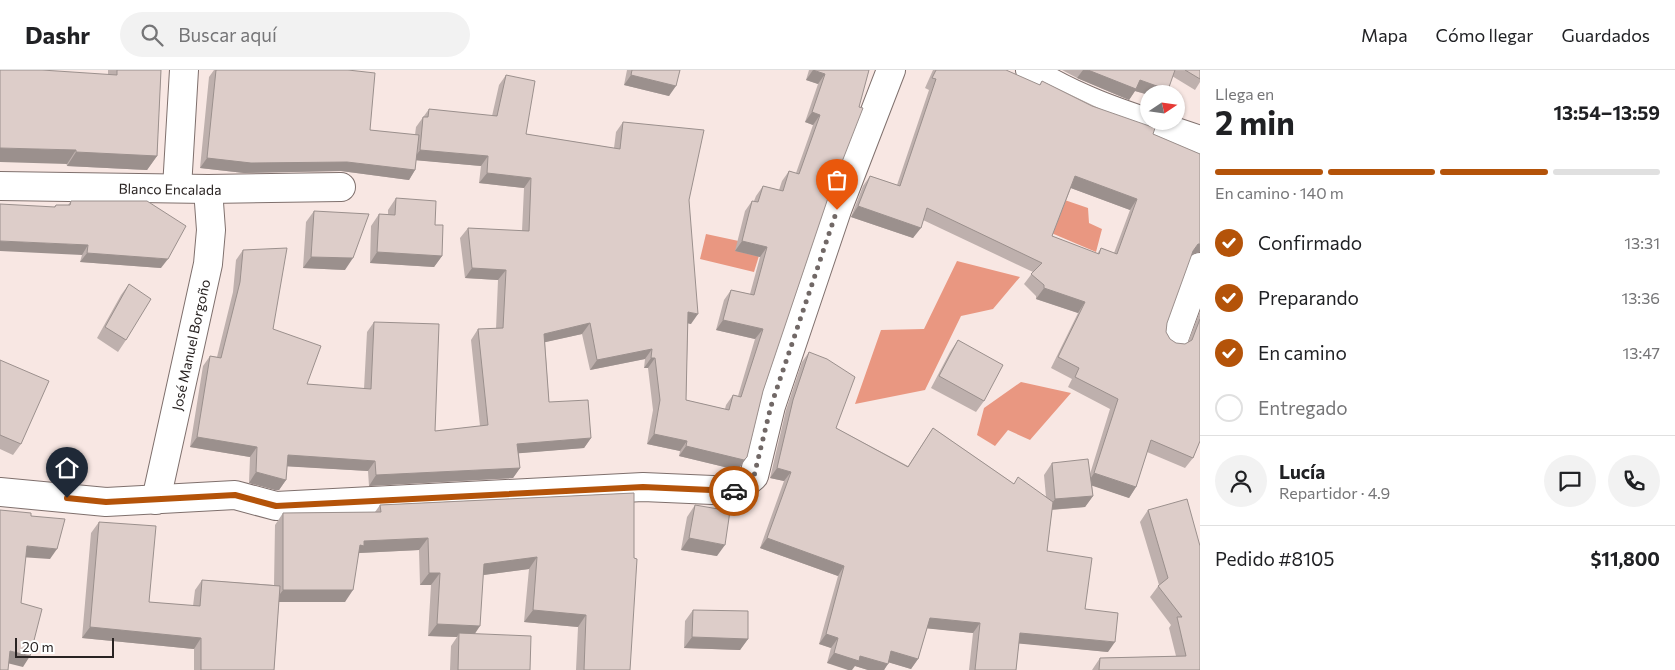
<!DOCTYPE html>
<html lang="es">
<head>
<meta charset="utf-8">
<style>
	:root { --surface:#fff; --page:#f2f2f2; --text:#202124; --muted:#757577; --line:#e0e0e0; --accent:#b45309 }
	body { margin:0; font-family:Commissioner,sans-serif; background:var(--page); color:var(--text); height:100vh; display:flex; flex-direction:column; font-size:19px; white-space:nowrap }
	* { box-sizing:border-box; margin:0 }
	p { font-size:16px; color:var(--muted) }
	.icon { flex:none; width:28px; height:28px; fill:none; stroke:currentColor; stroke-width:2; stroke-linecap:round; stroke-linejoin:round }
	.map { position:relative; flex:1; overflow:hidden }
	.panel { display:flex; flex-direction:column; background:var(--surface); width:475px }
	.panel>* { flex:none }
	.needle { width:32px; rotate:77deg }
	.controls { position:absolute; left:1140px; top:15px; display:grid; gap:10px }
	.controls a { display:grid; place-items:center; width:45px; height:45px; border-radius:50%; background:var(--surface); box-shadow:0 1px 4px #0004; font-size:25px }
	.scale { position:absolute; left:15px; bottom:12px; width:99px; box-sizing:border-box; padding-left:5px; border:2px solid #292322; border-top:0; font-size:14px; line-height:18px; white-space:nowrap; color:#292322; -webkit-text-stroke:4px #fff; paint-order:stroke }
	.pin { position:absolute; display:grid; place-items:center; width:42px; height:42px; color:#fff; margin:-51px -21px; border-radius:50% 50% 50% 0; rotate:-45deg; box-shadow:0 0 5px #0007 }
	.pin .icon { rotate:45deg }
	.courier { position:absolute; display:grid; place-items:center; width:50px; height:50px; margin:-25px; border:4px solid #b45309; border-radius:50%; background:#fff; color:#222; box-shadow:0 1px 6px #0007 }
	.overview em { font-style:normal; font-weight:700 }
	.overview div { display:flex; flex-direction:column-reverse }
	.overview { display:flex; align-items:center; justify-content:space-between; height:85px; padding:0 15px }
	h1 { font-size:32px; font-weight:700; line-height:38px }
	.bar { display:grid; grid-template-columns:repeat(4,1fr); gap:8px 5px; align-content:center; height:60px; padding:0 15px }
	.bar i { height:6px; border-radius:4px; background:var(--line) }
	.bar .current { background:var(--accent) }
	.bar p { grid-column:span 4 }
	.line { display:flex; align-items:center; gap:12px; padding:0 15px; border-top:1px solid var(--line) }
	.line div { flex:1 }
	.round { display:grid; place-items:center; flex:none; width:52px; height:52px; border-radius:26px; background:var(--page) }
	ol { padding:0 15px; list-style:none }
	li { display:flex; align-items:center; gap:15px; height:55px }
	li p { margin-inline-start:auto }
	li .icon { padding:5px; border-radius:50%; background:var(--accent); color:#fff; stroke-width:4 }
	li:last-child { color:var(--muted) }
	li i { width:28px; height:28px; border:2px solid var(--line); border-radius:50% }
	header { display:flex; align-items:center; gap:30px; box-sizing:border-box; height:70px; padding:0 25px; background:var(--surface); border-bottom:1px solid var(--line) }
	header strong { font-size:24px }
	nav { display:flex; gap:28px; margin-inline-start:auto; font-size:18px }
	.search { width:350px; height:45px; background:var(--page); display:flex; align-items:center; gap:12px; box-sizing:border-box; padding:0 18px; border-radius:28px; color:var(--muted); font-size:19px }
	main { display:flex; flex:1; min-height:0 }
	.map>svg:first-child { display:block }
	.forest { fill:#e99781 }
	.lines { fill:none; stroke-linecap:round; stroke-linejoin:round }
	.street-casing { stroke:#7f706d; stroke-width:30 }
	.street { stroke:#fff; stroke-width:28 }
	.wall { fill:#beb0ad; fill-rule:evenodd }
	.shaded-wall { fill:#9b908d }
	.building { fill:#ddcdc9; stroke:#9b908d; fill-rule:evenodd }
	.done { stroke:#716866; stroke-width:5; stroke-dasharray:0 9 }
	.route { stroke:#b45309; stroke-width:6 }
	.labels { text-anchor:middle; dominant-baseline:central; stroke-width:4; stroke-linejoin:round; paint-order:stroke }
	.street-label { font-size:14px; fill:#292322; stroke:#fff }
</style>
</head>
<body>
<header>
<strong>Dashr</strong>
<div class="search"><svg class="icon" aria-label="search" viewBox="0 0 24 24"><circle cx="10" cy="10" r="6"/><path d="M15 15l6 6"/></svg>Buscar aquí</div>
<nav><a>Mapa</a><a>Cómo llegar</a><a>Guardados</a></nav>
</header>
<main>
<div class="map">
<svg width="1200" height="600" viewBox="0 0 1200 600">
	<rect width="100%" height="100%" fill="#f8e7e3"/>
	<path class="forest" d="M1053,126L1088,138L1089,153L1102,159L1096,182L1049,162Z
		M706,164L762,176L754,202L700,189Z
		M957,191L1020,207L993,239L961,246L925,320L855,334L881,260L924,259Z
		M1021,312L1071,323L1030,370L1008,360L995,376L977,365L984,338Z"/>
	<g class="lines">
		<g class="street-casing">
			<g id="street">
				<path d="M1030,0C1082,34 1142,50 1200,70"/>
				<path id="s1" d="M0,116L208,119L341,117"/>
				<path d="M177,118L184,0"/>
				<path d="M1174,269L1200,197"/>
				<path d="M0,422L106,432L235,425L276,436L643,417L736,421L754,406L771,336L837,140L891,0"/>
				<path id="s2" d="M156,430L208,194L211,160L208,119"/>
			</g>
		</g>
		<use href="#street" class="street"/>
	</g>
	<path class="wall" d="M108,0H161L157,86L147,100L67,96L42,1L108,5Z
		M214,0H348L370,60L415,65L416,57L429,39L492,46L499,15L506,5L526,64L614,78L616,62L623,52L689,130L691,254L688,253L686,330L725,339L726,335L733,325L738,326L755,269L716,260L724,230L731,220L750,224L760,187L735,181L745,141L752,131H754L756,126L763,116L779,120L782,111L789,101L796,103L813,55L805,52L818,14L806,10L809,0H869L829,125L763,321L747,387L740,397L737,400L679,386L680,381L647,374L653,340L648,298H644L645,289L590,300L582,264L545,272L549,332L591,368L584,378L519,383L520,398L513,408L369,416L368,401L287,396L286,410L279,420H275L249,413L250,387L190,377L203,296L210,286L217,287L233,222L236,190L243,180L273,259L307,314L364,319L367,262L374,252L435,361L480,356L471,270L478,259H496L498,210L465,208L460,168L468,158L522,161L524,118L479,113L481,96L416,90L415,100L409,110L341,101L244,103L200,98L209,7Z
		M627,0H680L669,26L624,15Z
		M933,0H1006L1039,15L1042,11L1153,64L1200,84V182L1191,184L1167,253L1166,262L1170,269L1176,273L1185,274L1188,272L1200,241V371L1193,388L1185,398L1147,382L1136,417L1129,428L1092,415L1093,426L1085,437L1052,440L1047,481L1085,539L1108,582L1019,573L1016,600H969L973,563L927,558L918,589L911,599L888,592L884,600H868L855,596L827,593L831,578L819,574L838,506L760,478L784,411L770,408L786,340L802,292L809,282L836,358L908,396L933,358L1014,414L1046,427L1044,405L1052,393L1090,404L1110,339L1068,317L1072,309L1051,298L1078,243L1036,229V226L1024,214L1033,202L923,150L913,168L851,147L863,116L870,106L897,115L929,20L925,18ZM1071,118L1130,140L1114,183L1101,178L1097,184L1052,166Z
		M1062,0H1200V12L1195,20L1172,6L1149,24V25L1135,21L1129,30L1077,8Z
		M396,128L435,155L442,186L434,197L370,193L371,156L379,144L388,145V140Z
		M71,131L161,198L80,192L82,185L54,137L56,135H68Z
		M314,141L345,200L303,198L306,152Z
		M129,214L126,270L118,282L97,268L121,225Z
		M958,270L984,331L976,342L931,318L950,282Z
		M0,290L21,374L13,385L0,379Z
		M634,423L630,600H576L578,557L524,552L529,499L483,505L475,564L530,600H450L451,576L457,567L428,566L431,515H420L419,480L359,483L358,484L345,532H279L274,600H194V579L82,568L91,463L99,452L149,532L193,536L195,520L202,510L274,515L275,455L283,443L375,442L380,435Z
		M695,435L717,486L681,480L687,447Z
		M1148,440L1200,600H1092L1100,588L1176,586L1169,558L1171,555L1150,527L1159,515L1140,452Z
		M693,540L748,569L740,580L684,578L685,551Z"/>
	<path class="shaded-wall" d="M813,0L825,4L818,14L806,10Z
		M1083,0H1088L1140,10L1168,20L1165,24H1149V25L1135,21L1129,30L1077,8Z
		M631,5L676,16L669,26L624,15Z
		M812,42L820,45L813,55L805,52Z
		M0,78L76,80L67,94L0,92Z
		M420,80L488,86L481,96L413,90Z
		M76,82L157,86L147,100L67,96Z
		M207,88L347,92L415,100L409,110L341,101L244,103L200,98Z
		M487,103L531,108L524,118L479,113Z
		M1075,106L1137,129L1130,140L1068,117Z
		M858,136L921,158L913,168L851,147Z
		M0,171L88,175L82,185L0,181Z
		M742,171L767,177L760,187L735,181Z
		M1198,174H1200V182L1190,185Z
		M377,182L442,186L434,197L370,193Z
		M87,183L168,189L161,198L80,192Z
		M311,187L353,188L345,200L303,198Z
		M472,198L506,200L498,210L465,208Z
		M1044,218L1085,232L1078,243L1036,229Z
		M688,242L698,244L691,254L681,252Z
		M723,250L763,259L755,269L716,260Z
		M590,253L582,264L537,274L544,264Z
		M652,279L645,289L590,300L597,290Z
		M651,288H655L648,298H644Z
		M654,364L687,371L680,381L647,374Z
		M197,367L257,377L250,387L190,377Z
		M591,368L584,378L510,384L517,374Z
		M686,376L747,387L740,397L737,400L679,386Z
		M288,385L375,391L368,401L281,396Z
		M520,398L513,408L369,416L376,405Z
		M777,398L791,402L784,411L770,408Z
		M256,402L286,410L279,420H275L249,413Z
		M1094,403L1136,417L1129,428L1087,414Z
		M1093,426L1085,437L1047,440L1055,429Z
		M428,468L419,480L359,483L356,488L360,475L364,471Z
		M689,468L725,475L717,486L681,480Z
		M767,468L844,496L838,506L760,478Z
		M27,476L57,479L50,489L20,487Z
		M537,487L529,499L476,506L484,494Z
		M429,503H440L431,515H420Z
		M283,520H353L345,532H274Z
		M533,540L586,545L578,557L524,552Z
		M930,548L980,553L973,563L923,558Z
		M437,554L480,556L472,568L459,563L457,567L428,566Z
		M90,557L201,568L194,579L82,568Z
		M1020,563L1115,572L1108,582L1013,573Z
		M826,564L838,568L831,578L819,574Z
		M692,567L748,569L740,580L684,578Z
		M10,581L30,586L23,597L3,592Z
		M891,581L918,589L911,599L884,591Z
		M834,583L860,586L888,594L884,600H868L855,596L852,600H848L827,593Z"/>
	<path class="building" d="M0,0H42L117,5V0H161L157,86L76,82V80L0,78Z
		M216,0H348L375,3L370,60L419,65L415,100L347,92L251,93L207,88Z
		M632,0H680L676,16L631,5Z
		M813,0H869L859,37L863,38L829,125L763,321L747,387L744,390L686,376L687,371L654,364L660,330L655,288H651L652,279L597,290L590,253L544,264L549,332L588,330L591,368L517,374L520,398L376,405L375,391L288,385L286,410L282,409L256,402L257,377L197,367L210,286L221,288L240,212L243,180L287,178L273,259L321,276L307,314L371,319L374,252L439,254L435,361L488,355L478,259L503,258L506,200L472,198L468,158L529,161L531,108L487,103L488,86L420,80L423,47H428L429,39L497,46L506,5L535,11L526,64L620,79L623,52L704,60L689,130L698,244L688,242L686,330L729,340L733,325L741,327L763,259L723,250L731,220L754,225L767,177L742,171L752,131L758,132L763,116L783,121L789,101L799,104L820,45L812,42L825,4Z
		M936,0H1006L1040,15L1042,11L1092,36L1155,58L1153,64L1200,84V174H1198L1193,181L1167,253L1166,262L1170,269L1176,273L1185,274L1192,270L1200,249V371L1193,388L1151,370L1136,417L1094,403L1118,329L1075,307L1079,298L1058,287L1085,232L1044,218V215L1031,204L1042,193L927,138L921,158L858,136L870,106L900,116L936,9L932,8ZM1075,106L1137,129L1117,184L1101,178L1099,184L1052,166Z
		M1088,0H1175L1168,20L1140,10L1136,19Z
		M1185,0H1200V9Z
		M396,128L436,131L435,155H443L442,186L377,182L379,144L395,145Z
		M71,131H147L186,156L168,189L87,183L88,175L0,171V134L55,137L56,135H70Z
		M314,141L369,144L353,188L311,187Z
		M129,214L151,229L126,270L105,257Z
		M958,270L1003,295L984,331L939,306Z
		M809,282L827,289L855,307L836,358L908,397L933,358L1014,414L1018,407L1053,432L1047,481L1092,488L1085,539L1118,543L1115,572L1020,563L1016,600H975L980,553L930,548L918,589L891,581L888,594L860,586L859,591L834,583L838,568L826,564L844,496L767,468L791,402L777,398L793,330Z
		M0,290L49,311L21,374L0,365Z
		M1088,389L1093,426L1055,429L1052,393Z
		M634,423V488L637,489L630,600H584L586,545L533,540L537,487L484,494L480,556L437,554L440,503H429L428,468L364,471V476L360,475L353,520H283V443L381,442L380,435Z
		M1187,429L1200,476V600H1099L1100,588L1186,586L1177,547H1182L1158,516L1168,508L1148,440Z
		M695,435L730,441L725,475L689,468Z
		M0,440L31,443V446L65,449L57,479L27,476L21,533L42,539L30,586L10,581L8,600H0Z
		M99,452L156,456L149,532L200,536L202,510L280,516L274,600H201V568L90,557Z
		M693,540L748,541V569L692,567Z
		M459,563L531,566L530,600H458Z"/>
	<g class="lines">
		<path class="done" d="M734,421L754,406L771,336L837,140"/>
		<path class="route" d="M67,428L106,432L235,425L276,436L643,417L734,421"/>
	</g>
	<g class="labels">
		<g class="street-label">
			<text stroke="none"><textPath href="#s1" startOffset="170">Blanco Encalada</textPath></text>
			<text stroke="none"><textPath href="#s2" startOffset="159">José Manuel Borgoño</textPath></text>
		</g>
	</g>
</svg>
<div class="controls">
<a><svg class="needle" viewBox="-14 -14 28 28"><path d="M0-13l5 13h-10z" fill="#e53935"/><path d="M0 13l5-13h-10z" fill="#757577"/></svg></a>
</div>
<div class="scale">20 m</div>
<div class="pin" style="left:837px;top:140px;background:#ea580c"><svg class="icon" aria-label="bag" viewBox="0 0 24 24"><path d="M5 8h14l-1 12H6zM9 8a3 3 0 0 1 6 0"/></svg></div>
<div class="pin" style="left:67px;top:428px;background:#1f2937"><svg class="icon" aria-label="home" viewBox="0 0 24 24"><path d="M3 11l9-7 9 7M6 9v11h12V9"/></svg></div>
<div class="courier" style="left:734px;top:421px"><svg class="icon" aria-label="car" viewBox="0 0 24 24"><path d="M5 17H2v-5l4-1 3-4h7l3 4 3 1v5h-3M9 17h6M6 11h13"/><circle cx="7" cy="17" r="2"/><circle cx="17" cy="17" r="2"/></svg></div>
</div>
<section class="panel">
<div class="overview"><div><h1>2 min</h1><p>Llega en</p></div><em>13:54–13:59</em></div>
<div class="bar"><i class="current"></i><i class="current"></i><i class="current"></i><i></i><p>En camino · 140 m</p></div>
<ol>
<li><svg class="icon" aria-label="check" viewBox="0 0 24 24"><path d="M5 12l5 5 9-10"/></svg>Confirmado<p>13:31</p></li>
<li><svg class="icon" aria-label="check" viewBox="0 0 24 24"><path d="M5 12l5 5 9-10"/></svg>Preparando<p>13:36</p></li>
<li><svg class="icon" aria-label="check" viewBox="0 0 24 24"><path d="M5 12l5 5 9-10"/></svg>En camino<p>13:47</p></li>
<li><i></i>Entregado</li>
</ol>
<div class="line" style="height:90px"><a class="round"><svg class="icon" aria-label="person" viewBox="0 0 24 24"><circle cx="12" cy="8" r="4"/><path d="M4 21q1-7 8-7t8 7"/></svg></a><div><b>Lucía</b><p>Repartidor · 4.9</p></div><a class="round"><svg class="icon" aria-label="chat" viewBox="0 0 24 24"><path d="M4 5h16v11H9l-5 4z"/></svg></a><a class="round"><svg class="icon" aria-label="phone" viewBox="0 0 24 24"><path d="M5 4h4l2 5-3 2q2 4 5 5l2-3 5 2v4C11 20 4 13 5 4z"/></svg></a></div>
<div class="line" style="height:65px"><div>Pedido #8105</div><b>$11,800</b></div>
</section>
</main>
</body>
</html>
